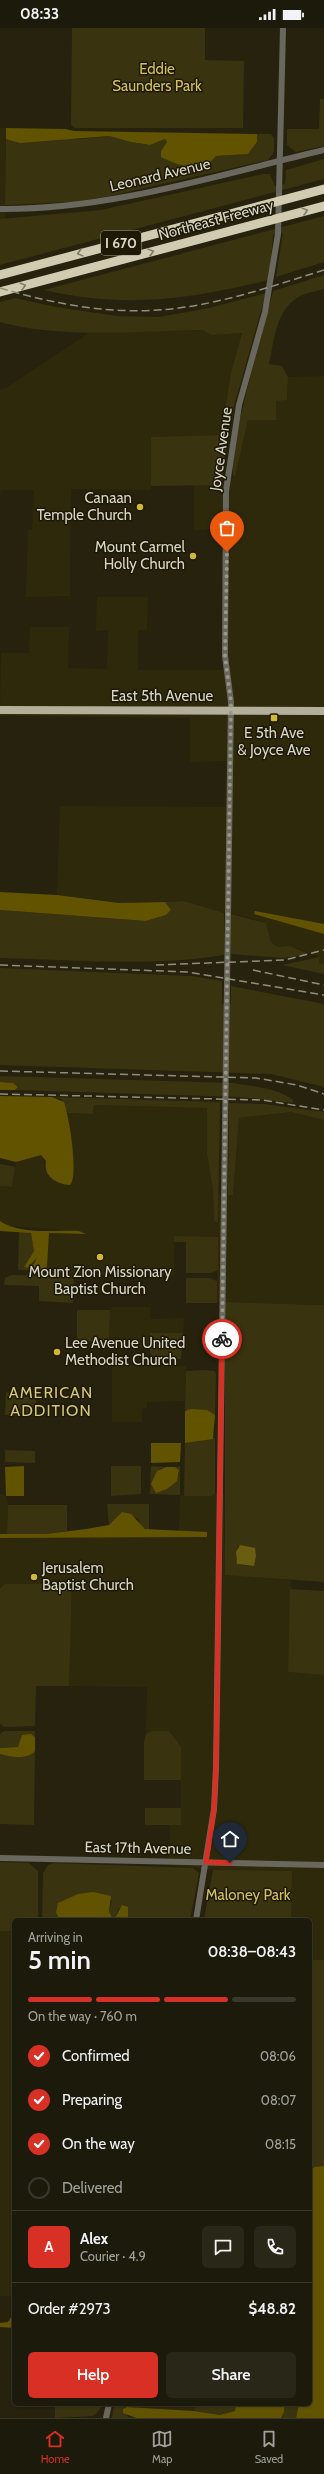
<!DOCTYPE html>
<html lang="en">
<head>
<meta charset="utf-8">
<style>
	:root { --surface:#1c1a0a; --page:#292718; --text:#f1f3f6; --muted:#a0a19c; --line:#3a382b; --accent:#d93025 }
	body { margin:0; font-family:Cabin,sans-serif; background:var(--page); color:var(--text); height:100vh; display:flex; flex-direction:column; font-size:15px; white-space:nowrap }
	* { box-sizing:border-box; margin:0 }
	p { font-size:13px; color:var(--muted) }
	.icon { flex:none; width:22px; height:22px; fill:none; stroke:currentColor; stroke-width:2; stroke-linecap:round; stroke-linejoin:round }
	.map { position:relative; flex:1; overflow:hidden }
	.side { position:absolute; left:12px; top:1890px; width:300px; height:488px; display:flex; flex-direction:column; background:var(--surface); border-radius:6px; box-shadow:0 1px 3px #0004,0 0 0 1px var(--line) }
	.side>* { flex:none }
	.pin { position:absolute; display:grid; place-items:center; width:34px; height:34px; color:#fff; margin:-41px -17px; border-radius:50% 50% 50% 0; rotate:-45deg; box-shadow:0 0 4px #0007 }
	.pin .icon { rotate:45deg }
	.courier { position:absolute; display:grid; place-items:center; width:40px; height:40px; margin:-20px; border:3px solid #d93025; border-radius:50%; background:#fff; color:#222; box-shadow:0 1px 5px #0007 }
	.head em { font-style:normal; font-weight:600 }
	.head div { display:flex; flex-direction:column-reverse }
	.head { display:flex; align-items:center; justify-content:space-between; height:68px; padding:0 16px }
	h1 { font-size:26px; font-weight:600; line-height:30px }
	.bar { display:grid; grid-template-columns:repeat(4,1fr); gap:6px 4px; align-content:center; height:48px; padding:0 16px }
	.bar i { height:5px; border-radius:3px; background:var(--line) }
	.bar .active { background:var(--accent) }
	.bar p { grid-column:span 4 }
	.line { display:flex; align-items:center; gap:10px; padding:0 16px; border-top:1px solid var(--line) }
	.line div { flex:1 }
	.round { display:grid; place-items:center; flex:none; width:42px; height:42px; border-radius:6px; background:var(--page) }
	ol { padding:0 16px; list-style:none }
	li { display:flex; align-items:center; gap:12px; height:44px }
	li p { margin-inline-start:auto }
	li .icon { padding:4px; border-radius:50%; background:var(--accent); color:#fff; stroke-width:4 }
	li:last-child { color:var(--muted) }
	li i { width:22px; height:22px; border:2px solid var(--line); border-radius:50% }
	.primary-button { display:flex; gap:8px; margin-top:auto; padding:8px 16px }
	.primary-button a { flex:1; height:46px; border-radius:6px; background:var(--accent); color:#fff; font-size:16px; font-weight:600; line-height:46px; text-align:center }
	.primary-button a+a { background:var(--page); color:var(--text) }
	.status { display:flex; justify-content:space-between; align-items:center; height:28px; padding:0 20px; background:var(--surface); direction:ltr }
	.status svg { height:11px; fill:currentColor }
	.dock { display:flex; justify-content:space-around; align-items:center; height:56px; border-top:1px solid var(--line); background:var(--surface); font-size:11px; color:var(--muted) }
	.dock a { display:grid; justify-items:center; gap:2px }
	.dock .active { color:var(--accent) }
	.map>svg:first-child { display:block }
	.built { fill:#2f290c }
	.green { fill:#3a3310; fill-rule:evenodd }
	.forest { fill:#615300 }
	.water { fill:#6b5d10 }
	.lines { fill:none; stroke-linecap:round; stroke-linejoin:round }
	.minor { stroke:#6a685e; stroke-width:6 }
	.major { stroke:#b3af9a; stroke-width:8 }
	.highway { stroke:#d0cbb1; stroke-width:9 }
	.rail { stroke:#918e7e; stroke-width:1.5; stroke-dasharray:8 4; stroke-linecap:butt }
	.oneway { stroke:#7f7b64 }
	.done { stroke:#9a9787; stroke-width:4; stroke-dasharray:0 7.2 }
	.route { stroke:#d93025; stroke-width:5 }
	.poi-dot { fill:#d0b837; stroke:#1d1905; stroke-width:1.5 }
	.labels { text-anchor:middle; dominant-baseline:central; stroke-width:3; stroke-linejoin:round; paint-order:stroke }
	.shield { fill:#1d1905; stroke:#a09d8e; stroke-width:1 }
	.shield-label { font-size:14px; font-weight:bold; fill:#d8d6c9 }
	.park-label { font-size:15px; fill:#d4c15d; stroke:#1d1905 }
	.street-label { font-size:15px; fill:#d8d6c9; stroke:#1d1905 }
	.poi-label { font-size:15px; fill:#d8d6c9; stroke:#1d1905; text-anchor:end }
	.neighbourhood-label { font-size:16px; letter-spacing:1px; fill:#d6c679; stroke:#1d1905 }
</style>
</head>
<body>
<div class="status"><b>08:33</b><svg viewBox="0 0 49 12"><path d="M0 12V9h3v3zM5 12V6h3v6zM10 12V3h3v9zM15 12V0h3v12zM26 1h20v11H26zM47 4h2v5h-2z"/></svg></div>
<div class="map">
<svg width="324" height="2390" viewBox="0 0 324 2390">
	<rect width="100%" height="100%" fill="#26220d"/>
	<path class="built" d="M0,100H6L5,191H0Z
		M202,302L213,307L242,305L231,344L221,407L151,409V462L71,461L70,568L26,569L28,502H32L34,462H1L0,467V362L6,360L92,303Z
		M324,348V936L319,935L320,929L290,918L278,919L271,914L266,895L235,886L224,885L184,873L119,875L57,867L60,778L225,779L226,733L190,734V690L0,688L1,625H29L30,599H69L68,640L107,641L108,602L96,603L97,569H148L147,602H138V642H225L227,501L194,502V457H217L235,449L248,392L276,372H287L288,349Z
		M94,1077L207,1080V1126L213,1162L214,1193L218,1195V1167L233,1166L239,1090L291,1084L324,1092V1277L217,1274L218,1209L174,1208V1247H47L49,1205L85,1206L79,1203L8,1198L0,1193V1158L12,1159L16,1134L36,1126L44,1129V1142L74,1143L68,1085L93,1086Z
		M113,1279H150V1291L184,1290L183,1305H150V1320L113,1319V1313H109L110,1282Z
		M112,1337L186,1338L185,1373L147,1374V1380L142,1381V1394H112Z
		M0,1466L6,1468L8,1477L7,1506H0Z
		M215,1466L224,1467L225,1546L291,1552L288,1644L324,1647V1932H310V1892H291V1843L213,1842L169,1837L170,1797H181V1719L152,1703L146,1706L147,1659L69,1658L72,1556L1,1558L0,1560V1510L207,1509L206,1504H179L180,1467L212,1468Z
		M0,1903H14V2268H0Z
		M103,2376H196L194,2383L102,2378Z"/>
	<path class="green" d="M72,0H205V32L244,33L243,100H75L71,97Z
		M320,71H324V118L296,124L287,117V101H319Z
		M257,106H271L274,110V124L268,132L105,169L72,174L5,177L6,111H79L109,108L131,114L150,117L165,111L167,114L161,123L216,128L248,126L257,114Z
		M324,131V151L0,237V191L101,182L263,146H270L275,158L285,156L286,142Z
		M324,188V234L276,249L283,205L273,207L269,252C190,271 124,281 44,262Z
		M324,247V261C316,263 305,265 297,270C276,283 274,313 269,336L282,338L288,349L287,372L276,373V392H248L235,449H234C224,432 267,291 273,263Z
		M266,265L230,392L223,395L231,344L242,305L212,307L202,302C138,303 62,311 0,294V274L15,270L56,279L117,288L159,289L209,280Z
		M221,407L227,413L222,453L217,457L151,458V409Z
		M184,873L224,885V927C151,939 74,932 0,930V882L146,893L166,887L171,882L165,874Z
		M231,886L266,895L271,914L278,919L290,918L309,926L284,930L231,926Z
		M320,929L319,935L324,936V946L282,937Z
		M0,940L191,948L222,953V976H231V958L319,975L324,977V1059L271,1046L0,1037Z
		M0,1048L232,1055C251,1058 278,1060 293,1072V1075L240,1069L15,1062L18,1059L13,1055L0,1054Z
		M52,1069L220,1074L218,1195L214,1193L213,1162L207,1126V1080L94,1077L93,1086L68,1085L61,1071Z
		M229,1075L264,1076L324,1084V1092L291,1084L239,1090L233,1167H228Z
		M0,1136L15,1139L12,1159L0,1158Z
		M19,1204H31L34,1223L24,1239L27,1240L37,1230L33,1241L35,1243L18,1242Z
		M174,1208L218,1209V1242L211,1245H186V1214H174Z
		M11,1247L72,1248L74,1251L73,1275L39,1273V1258L4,1257L5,1250Z
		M186,1250H209L217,1253V1275H186Z
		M225,1274L324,1277V1554L225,1547ZM238,1518L254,1538L239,1537L236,1531Z
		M77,1282H110L109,1313H77Z
		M150,1305H183L181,1331H154L150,1325Z
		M205,1342L215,1343L216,1346L215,1387L185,1383L186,1343Z
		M6,1364L36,1371V1388L5,1387Z
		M215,1410V1466L212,1468H184L185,1415Z
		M5,1422L35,1423V1435L5,1434Z
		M111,1438H141V1466L111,1468Z
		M151,1438L166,1439L159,1441L179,1447V1442L175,1439L180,1438V1467L150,1466Z
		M107,1476H149V1502L142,1499L138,1491L122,1484L109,1497Z
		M8,1477H67V1503L45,1506H7Z
		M5,1556H72L69,1658H36L35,1698L5,1699L0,1696V1560Z
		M290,1561L324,1563V1647L288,1644Z
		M4,1703H35V1709L31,1706L18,1719L0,1720V1706Z
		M152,1703H169L181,1719V1752H144V1714L146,1706Z
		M35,1723L34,1797L0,1796V1726L23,1729Z
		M145,1780H181V1797H145Z
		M0,1834L29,1835L38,1843V1892H14V1903H0Z
		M54,1835L193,1840L199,1845L190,1892H128V1887L119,1880L115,1891L113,1892L109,1883L112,1872L56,1885L60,1892H42L43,1845L48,1837Z
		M213,1842L292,1843L291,1892H204Z
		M310,1932H324V2139H310Z
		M55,2376H103L97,2385L92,2388L55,2390Z
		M196,2376H236V2377L235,2383L220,2387L194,2383Z
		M285,2376H299L296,2390H281L284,2384Z
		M114,2378L127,2379L124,2380L128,2389L136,2390H112Z"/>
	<path class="forest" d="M6,100L65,101L74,103L257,106V114L248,126L216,128C201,147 180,138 161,129V123L167,114L165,111L150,117L131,114L109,108L20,115L6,111Z
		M0,864L57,867L119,875L165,874L171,882L166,887L146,893L0,882Z
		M255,883L324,896V906L254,886Z
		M0,1054L13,1055L18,1059L15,1062H0Z
		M0,1068L52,1069L64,1074C69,1087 79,1148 70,1157C56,1156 43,1148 46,1133L41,1127L16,1134L0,1130Z
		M0,1193C20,1207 55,1202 79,1203L86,1206L49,1205L47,1239L44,1242L35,1243L33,1238L37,1230L27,1240L24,1239L34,1223L31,1205L0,1203Z
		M191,1381L207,1382L215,1387L213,1411L185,1415V1383Z
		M151,1415H181L180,1434L151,1435Z
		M24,1438V1468H6L5,1439Z
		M166,1439H175L179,1442L177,1453L167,1461L156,1465L151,1456L157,1443Z
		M122,1484L131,1486L145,1501L207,1504V1509L0,1510V1506H45L86,1501L109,1497Z
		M31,1706L35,1709V1723C27,1732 10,1729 0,1726V1720L18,1719L22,1707Z
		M93,1864L111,1868L109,1883L113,1892H60L56,1885L58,1875L78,1866Z
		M122,1877L128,1879V1892H114Z
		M324,2138V2390H296L299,2376H310L311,2143L314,2139Z
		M14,2284V2300L0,2299V2295L8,2294Z
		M236,2376H285L284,2384L281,2390H136L123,2385V2381L127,2379L194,2383L220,2387L235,2383Z"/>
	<path class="water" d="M240,1517L255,1520L256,1528L254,1538L237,1536L236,1524Z"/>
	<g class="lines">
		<path class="minor" d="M0,181C110,182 218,147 324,122
			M0,1830L324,1837
			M196,1892L214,1781L216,1740L231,674L225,628L226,463L239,377L265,284L278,206L283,0
			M106,2390L109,2376"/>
		<path class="major" d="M0,682L324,683"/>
		<path class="highway" d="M0,247L324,161
			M0,264L324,178"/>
		<path class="rail" d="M0,260C61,278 122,289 186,279C233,272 279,256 324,242
			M0,937L188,944L324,967
			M156,937L285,932L324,922
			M253,942L324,957
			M0,1043L256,1050L297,1057L324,1066
			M0,1066L262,1072L324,1082"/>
	</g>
	<defs><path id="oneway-chevron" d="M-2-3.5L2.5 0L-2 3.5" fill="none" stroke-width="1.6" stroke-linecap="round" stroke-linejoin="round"/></defs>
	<g class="oneway">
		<use href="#oneway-chevron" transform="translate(305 183) rotate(-15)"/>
		<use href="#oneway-chevron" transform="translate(151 224) rotate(-15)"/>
		<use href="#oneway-chevron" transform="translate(80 225) rotate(165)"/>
		<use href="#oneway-chevron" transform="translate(23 258) rotate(-15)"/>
	</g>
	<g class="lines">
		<path class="done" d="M222,1311L231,674L225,628L227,524"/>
		<path class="route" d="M222,1311L216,1740L214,1781L206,1834L230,1835"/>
	</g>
	<g class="poi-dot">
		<circle cx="140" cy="479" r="4"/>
		<circle cx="193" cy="528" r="4"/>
		<rect x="270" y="686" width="8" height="8" rx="2"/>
		<circle cx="100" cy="1229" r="4"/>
		<circle cx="57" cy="1324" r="4"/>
		<circle cx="34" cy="1549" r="4"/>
	</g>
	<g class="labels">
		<rect class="shield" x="101" y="203" width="40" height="24" rx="3"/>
		<g class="shield-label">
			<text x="121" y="215">I 670</text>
		</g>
		<g class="park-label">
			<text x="157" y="41">Eddie<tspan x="157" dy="17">Saunders Park</tspan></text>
			<text x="248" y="1867">Maloney Park</text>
		</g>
		<g class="street-label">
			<text transform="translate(160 147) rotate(-13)">Leonard Avenue</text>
			<text transform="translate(216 192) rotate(-15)">Northeast Freeway</text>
			<text transform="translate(221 421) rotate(-82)">Joyce Avenue</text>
			<text x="162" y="668">East 5th Avenue</text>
			<text transform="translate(138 1820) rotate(1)">East 17th Avenue</text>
		</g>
		<g class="poi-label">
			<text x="132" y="470">Canaan<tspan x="132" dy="17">Temple Church</tspan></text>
			<text x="185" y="519">Mount Carmel<tspan x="185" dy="17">Holly Church</tspan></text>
			<text x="274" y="705" text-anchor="middle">E 5th Ave<tspan x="274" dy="17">&amp; Joyce Ave</tspan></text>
			<text x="100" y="1244" text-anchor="middle">Mount Zion Missionary<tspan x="100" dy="17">Baptist Church</tspan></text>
			<text x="65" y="1315" text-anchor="start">Lee Avenue United<tspan x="65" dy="17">Methodist Church</tspan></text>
			<text x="42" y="1540" text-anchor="start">Jerusalem<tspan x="42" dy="17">Baptist Church</tspan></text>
		</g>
		<g class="neighbourhood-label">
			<text x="51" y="1364">AMERICAN<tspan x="51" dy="18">ADDITION</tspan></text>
		</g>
	</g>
</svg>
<div class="pin" style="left:227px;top:524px;background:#ea580c"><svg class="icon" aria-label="bag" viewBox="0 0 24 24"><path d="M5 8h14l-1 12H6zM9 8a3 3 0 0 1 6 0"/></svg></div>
<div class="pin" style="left:230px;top:1835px;background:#1f2937"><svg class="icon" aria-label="home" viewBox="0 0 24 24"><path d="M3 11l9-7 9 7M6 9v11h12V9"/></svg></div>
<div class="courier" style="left:222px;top:1311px"><svg class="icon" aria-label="bike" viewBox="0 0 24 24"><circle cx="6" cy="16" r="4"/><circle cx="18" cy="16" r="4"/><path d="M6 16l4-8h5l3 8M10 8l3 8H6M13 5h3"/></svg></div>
<section class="side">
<div class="head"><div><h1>5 min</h1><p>Arriving in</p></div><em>08:38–08:43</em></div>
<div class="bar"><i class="active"></i><i class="active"></i><i class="active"></i><i></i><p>On the way · 760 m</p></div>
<ol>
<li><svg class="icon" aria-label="check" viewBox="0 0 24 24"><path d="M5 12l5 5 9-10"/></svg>Confirmed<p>08:06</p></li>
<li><svg class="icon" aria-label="check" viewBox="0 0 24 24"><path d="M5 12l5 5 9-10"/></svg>Preparing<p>08:07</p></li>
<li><svg class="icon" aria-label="check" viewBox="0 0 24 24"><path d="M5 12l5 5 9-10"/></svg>On the way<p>08:15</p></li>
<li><i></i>Delivered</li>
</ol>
<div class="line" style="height:72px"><b class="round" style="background:var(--accent);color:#fff">A</b><div><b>Alex</b><p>Courier · 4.9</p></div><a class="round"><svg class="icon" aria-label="chat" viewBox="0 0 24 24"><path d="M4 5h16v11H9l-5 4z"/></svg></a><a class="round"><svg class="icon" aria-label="phone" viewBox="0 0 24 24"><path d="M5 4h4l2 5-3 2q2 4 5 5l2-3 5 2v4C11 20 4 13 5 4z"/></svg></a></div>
<div class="line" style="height:52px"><div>Order #2973</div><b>$48.82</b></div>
<div class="primary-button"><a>Help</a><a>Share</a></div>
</section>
</div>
<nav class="dock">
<a class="active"><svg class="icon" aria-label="home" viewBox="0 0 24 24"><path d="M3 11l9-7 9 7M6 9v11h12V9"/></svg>Home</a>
<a><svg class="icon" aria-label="map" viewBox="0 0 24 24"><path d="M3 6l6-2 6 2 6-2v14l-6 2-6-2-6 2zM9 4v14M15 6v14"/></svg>Map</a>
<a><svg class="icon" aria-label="saved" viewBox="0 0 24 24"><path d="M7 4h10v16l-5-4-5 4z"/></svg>Saved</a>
</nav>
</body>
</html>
